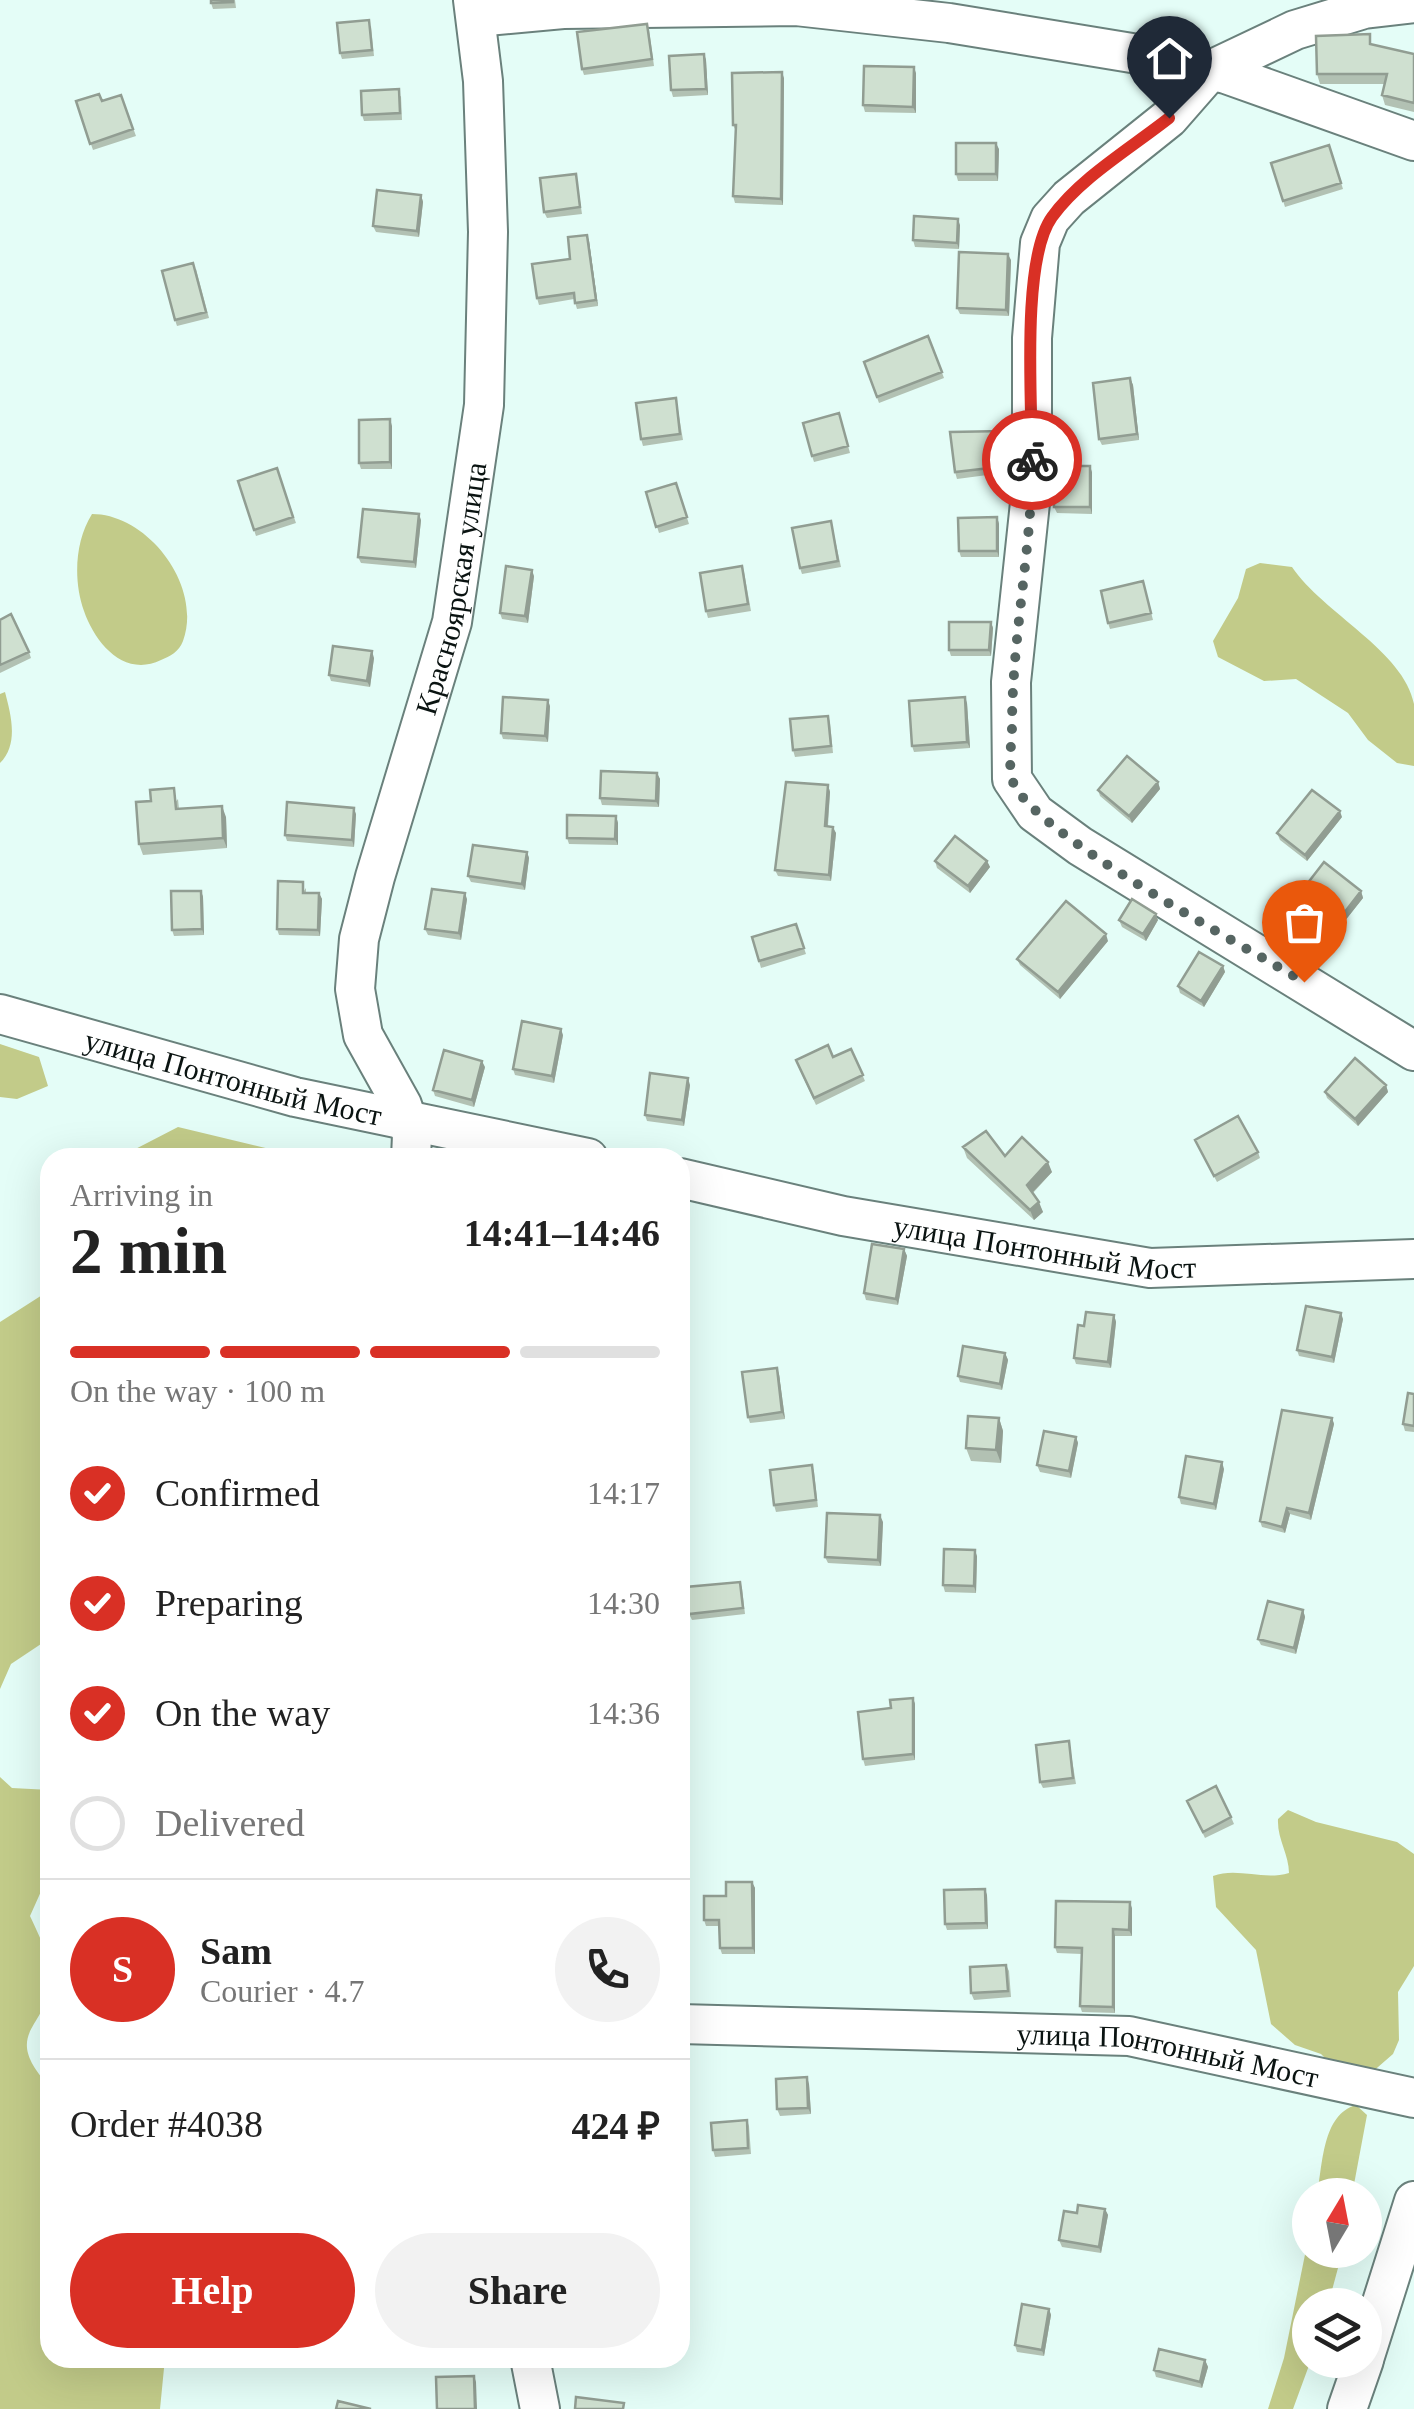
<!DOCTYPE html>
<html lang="en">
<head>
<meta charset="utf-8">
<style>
	:root { --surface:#fff; --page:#f2f2f2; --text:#222; --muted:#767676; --line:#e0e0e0; --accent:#d93025 }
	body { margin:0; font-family:Georgia,serif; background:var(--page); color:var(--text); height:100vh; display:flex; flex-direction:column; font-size:38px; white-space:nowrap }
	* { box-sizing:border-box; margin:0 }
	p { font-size:32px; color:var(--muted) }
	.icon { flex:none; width:55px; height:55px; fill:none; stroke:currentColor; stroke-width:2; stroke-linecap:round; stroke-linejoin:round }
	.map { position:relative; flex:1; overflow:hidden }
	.drawer { position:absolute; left:40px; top:1148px; width:650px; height:1220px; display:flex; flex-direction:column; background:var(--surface); border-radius:30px; box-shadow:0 10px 40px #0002 }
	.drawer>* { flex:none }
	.needle { width:65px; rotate:10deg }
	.fabs { position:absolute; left:1292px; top:2178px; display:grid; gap:20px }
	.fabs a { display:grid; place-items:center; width:90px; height:90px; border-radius:50%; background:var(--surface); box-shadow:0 10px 40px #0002; font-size:50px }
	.pin { position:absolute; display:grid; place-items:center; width:85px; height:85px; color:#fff; margin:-102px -42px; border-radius:50% 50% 50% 0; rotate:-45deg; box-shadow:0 0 10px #0007 }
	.pin .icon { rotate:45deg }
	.courier { position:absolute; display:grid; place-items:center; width:100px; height:100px; margin:-50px; border:8px solid #d93025; border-radius:50%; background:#fff; color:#222; box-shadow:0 2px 12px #0007 }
	.head em { font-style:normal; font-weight:700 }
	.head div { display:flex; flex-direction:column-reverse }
	.head { display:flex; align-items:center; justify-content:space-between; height:170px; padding:0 30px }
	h1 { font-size:65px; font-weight:700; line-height:75px }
	.bar { display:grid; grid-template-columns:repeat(4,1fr); gap:15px 10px; align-content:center; height:120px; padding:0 30px }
	.bar i { height:12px; border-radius:8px; background:var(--line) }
	.bar .selected { background:var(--accent) }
	.bar p { grid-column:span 4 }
	.line { display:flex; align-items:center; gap:25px; padding:0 30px; border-top:2px solid var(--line) }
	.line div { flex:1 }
	.round { display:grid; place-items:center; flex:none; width:105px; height:105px; border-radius:52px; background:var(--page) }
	ol { padding:0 30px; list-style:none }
	li { display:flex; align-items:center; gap:30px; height:110px }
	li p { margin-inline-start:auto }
	li .icon { padding:10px; border-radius:50%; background:var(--accent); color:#fff; stroke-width:4 }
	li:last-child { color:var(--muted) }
	li i { width:55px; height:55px; border:5px solid var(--line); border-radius:50% }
	.cta { display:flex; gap:20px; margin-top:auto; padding:20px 30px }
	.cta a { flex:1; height:115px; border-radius:60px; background:var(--accent); color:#fff; font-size:40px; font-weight:700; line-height:115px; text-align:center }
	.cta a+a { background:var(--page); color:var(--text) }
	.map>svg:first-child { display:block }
	.green { fill:#c2cb89 }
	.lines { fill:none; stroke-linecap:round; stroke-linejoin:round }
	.minor-casing { stroke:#6a817c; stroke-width:42 }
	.minor { stroke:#fff; stroke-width:38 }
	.wall { fill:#b2c1b3 }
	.shaded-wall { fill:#919d92 }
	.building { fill:#cfe0d0; stroke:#919d92; stroke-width:2.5 }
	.done { stroke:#566562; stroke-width:10; stroke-dasharray:0 18 }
	.route { stroke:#d93025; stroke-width:12 }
	.labels { text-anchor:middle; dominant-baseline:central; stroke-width:9; stroke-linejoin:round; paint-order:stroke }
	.street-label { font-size:30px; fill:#0a1311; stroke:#e4fdf7 }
</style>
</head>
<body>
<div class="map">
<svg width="1414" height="2409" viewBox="0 0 1414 2409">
	<rect width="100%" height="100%" fill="#e4fdf7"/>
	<path class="green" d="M92,514C148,514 203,586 183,641C179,652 170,656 161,660C124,678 95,643 84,611C73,580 75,541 92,514Z
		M1260,563L1292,567C1323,613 1404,651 1414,704C1414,723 1414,747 1414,766L1397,763L1368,740L1348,713L1296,679L1264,681L1218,657L1213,641L1238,598L1246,569Z
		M5,692C11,715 19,744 0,763V694Z
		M0,1044L39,1057L48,1086L17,1099L0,1097Z
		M178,1127L274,1150L283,1157H120Z
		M50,1290V1638L11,1664L0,1689V1322Z
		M0,1777L12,1788L50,1790V1884L43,1887L30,1916C40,1938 52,1959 50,1984C46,2029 0,2033 50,2087V2358H165L160,2409H0Z
		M1288,1810L1316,1822L1397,1842L1414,1854V1966L1398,1992L1399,2040L1393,2054L1370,2074L1342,2075L1321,2054L1295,2045L1271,2024L1256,1950L1216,1907L1213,1876C1238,1867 1263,1881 1289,1873C1289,1854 1277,1839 1278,1819Z
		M1356,2105L1367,2115L1352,2195H1317C1323,2164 1322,2115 1356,2105Z
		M1310,2230V2250H1342L1341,2257L1328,2305H1310L1311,2360L1293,2409H1268L1284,2358Z"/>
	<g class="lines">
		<g class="minor-casing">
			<g id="minor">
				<path d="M1414,3L1364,9L1295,30L1211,70L1169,118L1069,198L1050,219L1040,243L1032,338V484L1011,682L1012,779L1035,813L1080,846L1414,1051"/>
				<path d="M476,17L563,9L796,6L949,23L1156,57L1226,74L1414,141"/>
				<path id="s1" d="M0,1014L295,1097L588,1158"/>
				<path id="s2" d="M411,1158L412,1135L402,1105L363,1035L355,989L359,939L375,877L452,622L484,405L488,232L483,81L473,0"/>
				<path id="s3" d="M680,1178L843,1216L1150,1268L1414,1259"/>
				<path id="s4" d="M680,2024L1129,2036L1414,2098"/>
				<path d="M1365,2356L1414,2201"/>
				<path d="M530,2358L540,2409"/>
				<path d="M1347,2409L1364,2360"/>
			</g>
		</g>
		<use href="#minor" class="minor"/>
	</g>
	<path class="wall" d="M235,0L236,8L213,9L211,3Z
		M371,26L374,56L342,59L340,53Z
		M649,30L654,66L584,75L582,69Z
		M1373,45L1414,54V112L1385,105L1382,95L1384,84H1320L1317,74Z
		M704,54L706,60L708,95L673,97L671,90Z
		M916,73V113L865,112L863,105Z
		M784,78L783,205L735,203L733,196L736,131L733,125Z
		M121,95L136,136L93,150L76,101H102Z
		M401,96L402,120L364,121L362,115Z
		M1329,145L1343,189L1285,207L1271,163Z
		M999,149L998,181H958L956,174Z
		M576,174L582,214L547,218L544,212Z
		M421,195L423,202L419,237L376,232L373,226Z
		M960,225L959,249L915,247L913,240Z
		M587,235L589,241L598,306L577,309L574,299L539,305L537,298L570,259Z
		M1011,260L1009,316L960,314L957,308Z
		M196,269L209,318L177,326L175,320Z
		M928,336L944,378L879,403L864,362Z
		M1130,378L1133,385L1139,440L1102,445L1099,439Z
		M676,398L683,440L643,446L641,439Z
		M839,413L850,453L814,462L812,456Z
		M392,426V469H361L359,463Z
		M1004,431L1007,438L1010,472L957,479L955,472Z
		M277,468L296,523L256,536L238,481Z
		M1092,472V514L1057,513L1054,507Z
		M676,483L689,524L659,533L646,492Z
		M997,517L999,524V557H961L959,551Z
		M421,520L416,568L361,563L358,557Z
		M831,521L841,567L802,574L800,568Z
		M744,572L751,611L708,618L706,611Z
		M534,576L528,623L502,619L500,613Z
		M1143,581L1153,620L1110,629L1108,623Z
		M0,620L29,652L31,658L0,673Z
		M991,622L993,628L991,656H951L949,650Z
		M374,658L370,687L331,681L329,675Z
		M967,703L970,748L914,752L912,746Z
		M550,706L548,742L503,739L501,733Z
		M828,716L830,722L833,753L795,757L793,750Z
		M657,773L660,779L659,807L602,805L600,798Z
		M1158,782L1160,789L1132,823L1100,796L1098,790Z
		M828,785L830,792L828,826L836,833L831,881L778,876L775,870Z
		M178,799L179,809L226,817L227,848L143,855L139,844Z
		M356,814L354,847L287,841L285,835Z
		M616,816L618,823V845L569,844L567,838Z
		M1342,817L1307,861L1280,840L1277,833Z
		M527,852L529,858L525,890L471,882L468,876Z
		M935,861H987L990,867L970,893L937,868Z
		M306,888V893H319L322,899L320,936L279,935L277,929Z
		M201,891L203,897L204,935L174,936L172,930Z
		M1361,891L1363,898L1329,941L1292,912L1290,906Z
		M467,899L461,940L428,935L425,929Z
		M1119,920H1158L1146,941L1122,927Z
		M796,924L806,954L761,968L752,937Z
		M1108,941L1060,999L1020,965L1017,959Z
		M1223,966L1225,972L1204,1007L1180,993L1178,986Z
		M563,1035L554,1083L515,1075L513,1069Z
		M851,1049L865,1081L816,1105L798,1066L833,1057Z
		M485,1067L474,1107L435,1096L433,1090Z
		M690,1085L684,1126L647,1121L645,1115Z
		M1386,1085L1388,1092L1358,1126L1327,1098L1325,1092Z
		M1195,1140L1258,1152L1260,1158L1217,1182Z
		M963,1147L1005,1156L1052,1172L1033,1193L1043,1212L1034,1220L967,1158Z
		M904,1249L907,1256L898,1305L866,1300L864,1293Z
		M1114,1315L1116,1322L1111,1368L1076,1364L1074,1358L1084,1326Z
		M1343,1319L1334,1363L1299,1356L1297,1350Z
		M1005,1353L1008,1360L1002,1390L960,1382L958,1376Z
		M779,1374L785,1419L750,1423L748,1417Z
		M1414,1394V1432L1405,1431L1403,1424Z
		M999,1418L1003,1431L1001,1463L971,1461L966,1448Z
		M1332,1418L1334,1424L1311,1520L1290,1514L1285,1533L1262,1527L1260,1521Z
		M1076,1437L1078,1443L1071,1478L1040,1472L1037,1465Z
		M812,1465L814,1472L818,1507L776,1512L774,1505Z
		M1224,1469L1216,1510L1181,1504L1179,1497Z
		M883,1522L881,1566L828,1563L825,1557Z
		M977,1556L976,1593L945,1592L943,1585Z
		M740,1582L742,1588L745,1614L692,1620L689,1614Z
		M1303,1610L1305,1617L1296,1654L1261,1645L1258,1639Z
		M913,1698L915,1704V1760L865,1766L863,1759L891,1708Z
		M1069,1741L1076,1784L1043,1788L1040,1782Z
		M1187,1801L1231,1817L1234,1824L1205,1838Z
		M752,1882L755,1888V1954H722L720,1948V1926H706L704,1920L726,1896Z
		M987,1895L988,1929L947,1930L945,1924Z
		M1132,1908V1936H1115V2013L1082,2012L1080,2006L1082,1954L1057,1953L1055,1947Z
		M1006,1965L1009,1971L1011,1997L974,2000L971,1993Z
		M809,2084L811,2114L780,2116L777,2109Z
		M747,2120L749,2126L751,2154L715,2157L713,2150Z
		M1105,2209L1108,2215L1101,2253L1062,2247L1059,2240Z
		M1049,2309L1051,2315L1044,2356L1017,2352L1015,2345Z
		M1205,2360L1208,2367L1202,2388L1156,2377L1154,2370Z"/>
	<path class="shaded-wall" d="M704,54L706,60L708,95L706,89Z
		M914,67L916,73V113L913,107Z
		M782,72L784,78L783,205L781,199Z
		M996,143L999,149L998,181L996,174Z
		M421,195L423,202L419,237L417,231Z
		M958,219L960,225L959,249L957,243Z
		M587,235L589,241L598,306L596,300Z
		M1008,254L1011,260L1009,316L1006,310Z
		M1130,378L1133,385L1139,440L1137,434Z
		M390,419L392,426V469L390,462Z
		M1004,431L1007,438L1010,472L1007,466Z
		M1090,466L1092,472V514L1090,507Z
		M419,514L421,520L416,568L414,562Z
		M997,517L999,524V557L997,551Z
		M532,570L534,576L528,623L525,616Z
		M991,622L993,628L991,656L989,650Z
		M372,651L374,658L370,687L367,681Z
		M965,697L967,703L970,748L967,742Z
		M548,700L550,706L548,742L545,736Z
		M657,773L660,779L659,807L656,801Z
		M1158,782L1160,789L1132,823L1129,816Z
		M828,785L830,792L827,832L825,826Z
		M222,806L226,817L227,848L223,838Z
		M354,808L356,814L354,847L352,840Z
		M1340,811L1342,817L1307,861L1305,855Z
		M616,816L618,823V845L615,839Z
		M833,827L836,833L831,881L829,875Z
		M527,852L529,858L525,890L522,884Z
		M987,861L990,867L970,893L968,886Z
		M201,891L203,897L204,935L202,929Z
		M1361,891L1363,898L1329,941L1327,935Z
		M319,893L322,899L320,936L318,930Z
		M465,893L467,899L461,940L459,933Z
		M1156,914L1158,920L1146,941L1143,934Z
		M1106,934L1108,941L1060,999L1058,992Z
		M1223,966L1225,972L1204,1007L1201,1001Z
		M561,1029L563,1035L554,1083L552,1076Z
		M482,1061L485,1067L474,1107L472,1100Z
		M688,1078L690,1085L684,1126L682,1120Z
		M1386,1085L1388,1092L1358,1126L1355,1119Z
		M1048,1162L1052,1172L1030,1195L1027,1185Z
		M1039,1202L1043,1212L1034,1220L1030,1210Z
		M904,1249L907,1256L898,1305L896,1299Z
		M1341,1313L1343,1319L1334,1363L1332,1357Z
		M1114,1315L1116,1322L1111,1368L1108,1362Z
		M1005,1353L1008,1360L1002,1390L1000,1384Z
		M777,1368L779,1374L785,1419L782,1412Z
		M999,1418L1003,1431L1001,1463L996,1450Z
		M1332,1418L1334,1424L1311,1520L1309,1513Z
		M1076,1437L1078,1443L1071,1478L1069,1471Z
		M1222,1462L1224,1469L1216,1510L1214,1504Z
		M1287,1508L1290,1514L1285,1533L1282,1527Z
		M880,1515L883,1522L881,1566L878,1560Z
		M975,1550L977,1556L976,1593L974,1586Z
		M1303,1610L1305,1617L1296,1654L1294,1648Z
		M913,1698L915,1704V1760L913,1754Z
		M752,1882L755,1888V1954L753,1948Z
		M985,1889L987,1895L988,1929L986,1923Z
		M1130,1902L1132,1908V1936L1129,1930Z
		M1113,1929L1115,1936V2013L1113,2007Z
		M807,2077L809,2084L811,2114L808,2108Z
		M1105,2209L1108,2215L1101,2253L1099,2247Z
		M1049,2309L1051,2315L1044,2356L1042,2350Z
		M1205,2360L1208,2367L1202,2388L1200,2382Z
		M474,2376L476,2382L477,2409H475Z"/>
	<path class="building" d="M211,0H233V2L211,3Z
		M369,20L372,50L340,53L337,23Z
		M647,24L652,59L582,69L577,32Z
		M1370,34V44L1414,54V103L1382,95L1387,74H1317L1316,36Z
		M704,54L706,89L671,90L669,56Z
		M864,66L914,67L913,107L863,105Z
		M782,72L781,199L733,196L736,125H733L732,73Z
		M399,89L400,113L362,115L361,91Z
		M99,94L102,101L121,95L133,129L90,144L76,101Z
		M956,143H996V174H956Z
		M1329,145L1341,183L1283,201L1271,163Z
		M576,174L580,207L544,212L540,178Z
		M377,190L421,195L417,231L373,226Z
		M914,216L958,219L957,243L913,240Z
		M587,235L596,300L575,303L574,293L537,298L532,264L570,259L568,237Z
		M959,252L1008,254L1006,310L957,308Z
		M193,263L206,312L175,320L162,271Z
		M928,336L942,372L877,397L864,362Z
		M1130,378L1137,434L1099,439L1093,383Z
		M676,398L680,434L641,439L636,403Z
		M839,413L848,446L812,456L803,423Z
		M390,419V462L359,463V420Z
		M1004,431L1007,466L955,472L950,432Z
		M1054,466H1090V507H1054Z
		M277,468L293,517L254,530L238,481Z
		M676,483L687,517L656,527L646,492Z
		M363,509L419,514L414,562L358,557Z
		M997,517V551H959L958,518Z
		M831,521L838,561L800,568L792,528Z
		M506,566L532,570L525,616L500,613Z
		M742,566L748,604L706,611L700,573Z
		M1143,581L1151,613L1108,623L1101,591Z
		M11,614L29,652L0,665V620Z
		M949,622H991L989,650H949Z
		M333,646L372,651L367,681L329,675Z
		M503,697L548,700L545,736L501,733Z
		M965,697L967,742L912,746L909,701Z
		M828,716L831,746L793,750L790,719Z
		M1127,756L1158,782L1129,816L1098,790Z
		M601,771L657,773L656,801L600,798Z
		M786,782L828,785L825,826L833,827L829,875L775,870Z
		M174,788L176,809L222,806L223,838L139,844L136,802L151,801L150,790Z
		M1312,790L1340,811L1305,855L1277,833Z
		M287,802L354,808L352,840L285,835Z
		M567,815L616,816L615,839L567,838Z
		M955,836L987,861L968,886L935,861Z
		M473,845L527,852L522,884L468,876Z
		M1324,862L1361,891L1327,935L1290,906Z
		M278,881L303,882V893H319L318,930L277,929Z
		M432,889L465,893L459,933L425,929Z
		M171,891H201L202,929L172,930Z
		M1132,899L1156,914L1143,934L1119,920Z
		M1066,901L1106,934L1058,992L1017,959Z
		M796,924L804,948L759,961L752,937Z
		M1199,952L1223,966L1201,1001L1178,986Z
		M522,1021L561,1029L552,1076L513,1069Z
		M828,1045L833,1057L851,1049L863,1075L814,1098L796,1060Z
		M444,1050L482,1061L472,1100L433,1090Z
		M1355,1058L1386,1085L1355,1119L1325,1092Z
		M650,1073L688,1078L682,1120L645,1115Z
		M1238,1116L1258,1152L1214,1176L1195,1140Z
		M986,1131L1005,1156L1022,1137L1048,1162L1027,1185L1039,1202L1030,1210L963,1147Z
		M872,1244L904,1249L896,1299L864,1293Z
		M1306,1306L1341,1313L1332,1357L1297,1350Z
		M1086,1312L1114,1315L1108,1362L1074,1358L1078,1325L1084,1326Z
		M963,1346L1005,1353L1000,1384L958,1376Z
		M777,1368L782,1412L748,1417L742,1372Z
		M1408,1393L1414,1394V1426L1403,1424Z
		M1282,1410L1332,1418L1309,1513L1287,1508L1282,1527L1260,1521Z
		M968,1416L999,1418L996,1450L966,1448Z
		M1044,1431L1076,1437L1069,1471L1037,1465Z
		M1186,1456L1222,1462L1214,1504L1179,1497Z
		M812,1465L816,1500L774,1505L770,1470Z
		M827,1513L880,1515L878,1560L825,1557Z
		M944,1549L975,1550L974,1586L943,1585Z
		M740,1582L743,1608L689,1614L686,1587Z
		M1268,1601L1303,1610L1294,1648L1258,1639Z
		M913,1698V1754L863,1759L858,1712L891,1708L890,1700Z
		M1069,1741L1073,1778L1040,1782L1036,1745Z
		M1216,1786L1231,1817L1203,1832L1187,1801Z
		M726,1882H752L753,1948H720L719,1920H704V1896H726Z
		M985,1889L986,1923L945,1924L944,1890Z
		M1056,1901L1130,1902L1129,1930L1113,1929V2007L1080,2006L1082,1948L1055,1947Z
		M1006,1965L1008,1991L971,1993L970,1967Z
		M807,2077L808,2108L777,2109L776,2079Z
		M747,2120L748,2148L713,2150L711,2123Z
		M1078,2205L1105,2209L1099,2247L1059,2240L1064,2211L1077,2213Z
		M1022,2304L1049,2309L1042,2350L1015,2345Z
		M1159,2349L1205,2360L1200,2382L1154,2370Z
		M474,2376L475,2409H437L436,2377Z
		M576,2397L624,2403L623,2409H575Z
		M338,2401L371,2409H336Z"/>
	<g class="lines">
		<path class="done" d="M1032,460C1032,549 1012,637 1012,726C1012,742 1008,763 1012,779C1025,830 1250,949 1304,982"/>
		<path class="route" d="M1032,460C1032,404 1021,260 1052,217C1080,178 1131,148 1169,118"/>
	</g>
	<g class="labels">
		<g class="street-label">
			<text stroke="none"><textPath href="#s2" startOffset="595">Красноярская улица</textPath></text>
			<text stroke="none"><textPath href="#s1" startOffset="242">улица Понтонный Мост</textPath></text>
			<text stroke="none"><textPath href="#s3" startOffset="372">улица Понтонный Мост</textPath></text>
			<text stroke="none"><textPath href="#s4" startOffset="490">улица Понтонный Мост</textPath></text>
		</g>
	</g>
</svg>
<div class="fabs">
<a><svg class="needle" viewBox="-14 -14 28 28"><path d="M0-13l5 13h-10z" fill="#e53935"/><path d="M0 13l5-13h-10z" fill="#767676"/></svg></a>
<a><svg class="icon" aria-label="layers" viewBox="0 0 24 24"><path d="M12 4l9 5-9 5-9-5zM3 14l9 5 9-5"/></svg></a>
</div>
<div class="pin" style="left:1304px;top:982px;background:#ea580c"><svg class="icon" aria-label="bag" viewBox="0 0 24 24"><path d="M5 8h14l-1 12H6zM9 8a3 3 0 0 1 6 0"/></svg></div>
<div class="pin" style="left:1169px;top:118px;background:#1f2937"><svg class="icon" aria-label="home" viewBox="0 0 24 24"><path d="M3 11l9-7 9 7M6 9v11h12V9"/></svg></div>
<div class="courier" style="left:1032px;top:460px"><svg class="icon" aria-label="bike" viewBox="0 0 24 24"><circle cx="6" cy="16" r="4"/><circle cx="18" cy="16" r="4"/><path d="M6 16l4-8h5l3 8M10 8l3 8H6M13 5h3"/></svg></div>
<section class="drawer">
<div class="head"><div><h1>2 min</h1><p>Arriving in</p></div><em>14:41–14:46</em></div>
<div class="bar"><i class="selected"></i><i class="selected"></i><i class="selected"></i><i></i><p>On the way · 100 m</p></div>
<ol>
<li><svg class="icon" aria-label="check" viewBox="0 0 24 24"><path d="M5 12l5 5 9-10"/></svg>Confirmed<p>14:17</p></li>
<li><svg class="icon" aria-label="check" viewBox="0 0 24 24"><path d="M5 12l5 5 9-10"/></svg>Preparing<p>14:30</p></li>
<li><svg class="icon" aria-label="check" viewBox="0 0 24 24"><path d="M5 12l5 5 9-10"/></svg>On the way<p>14:36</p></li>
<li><i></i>Delivered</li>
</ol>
<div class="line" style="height:180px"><b class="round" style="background:var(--accent);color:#fff">S</b><div><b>Sam</b><p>Courier · 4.7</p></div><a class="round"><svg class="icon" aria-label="phone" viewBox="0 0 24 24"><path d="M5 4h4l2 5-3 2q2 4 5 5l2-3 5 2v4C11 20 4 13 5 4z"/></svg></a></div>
<div class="line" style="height:130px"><div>Order #4038</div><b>424 ₽</b></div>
<div class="cta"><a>Help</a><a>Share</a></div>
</section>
</div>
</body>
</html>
